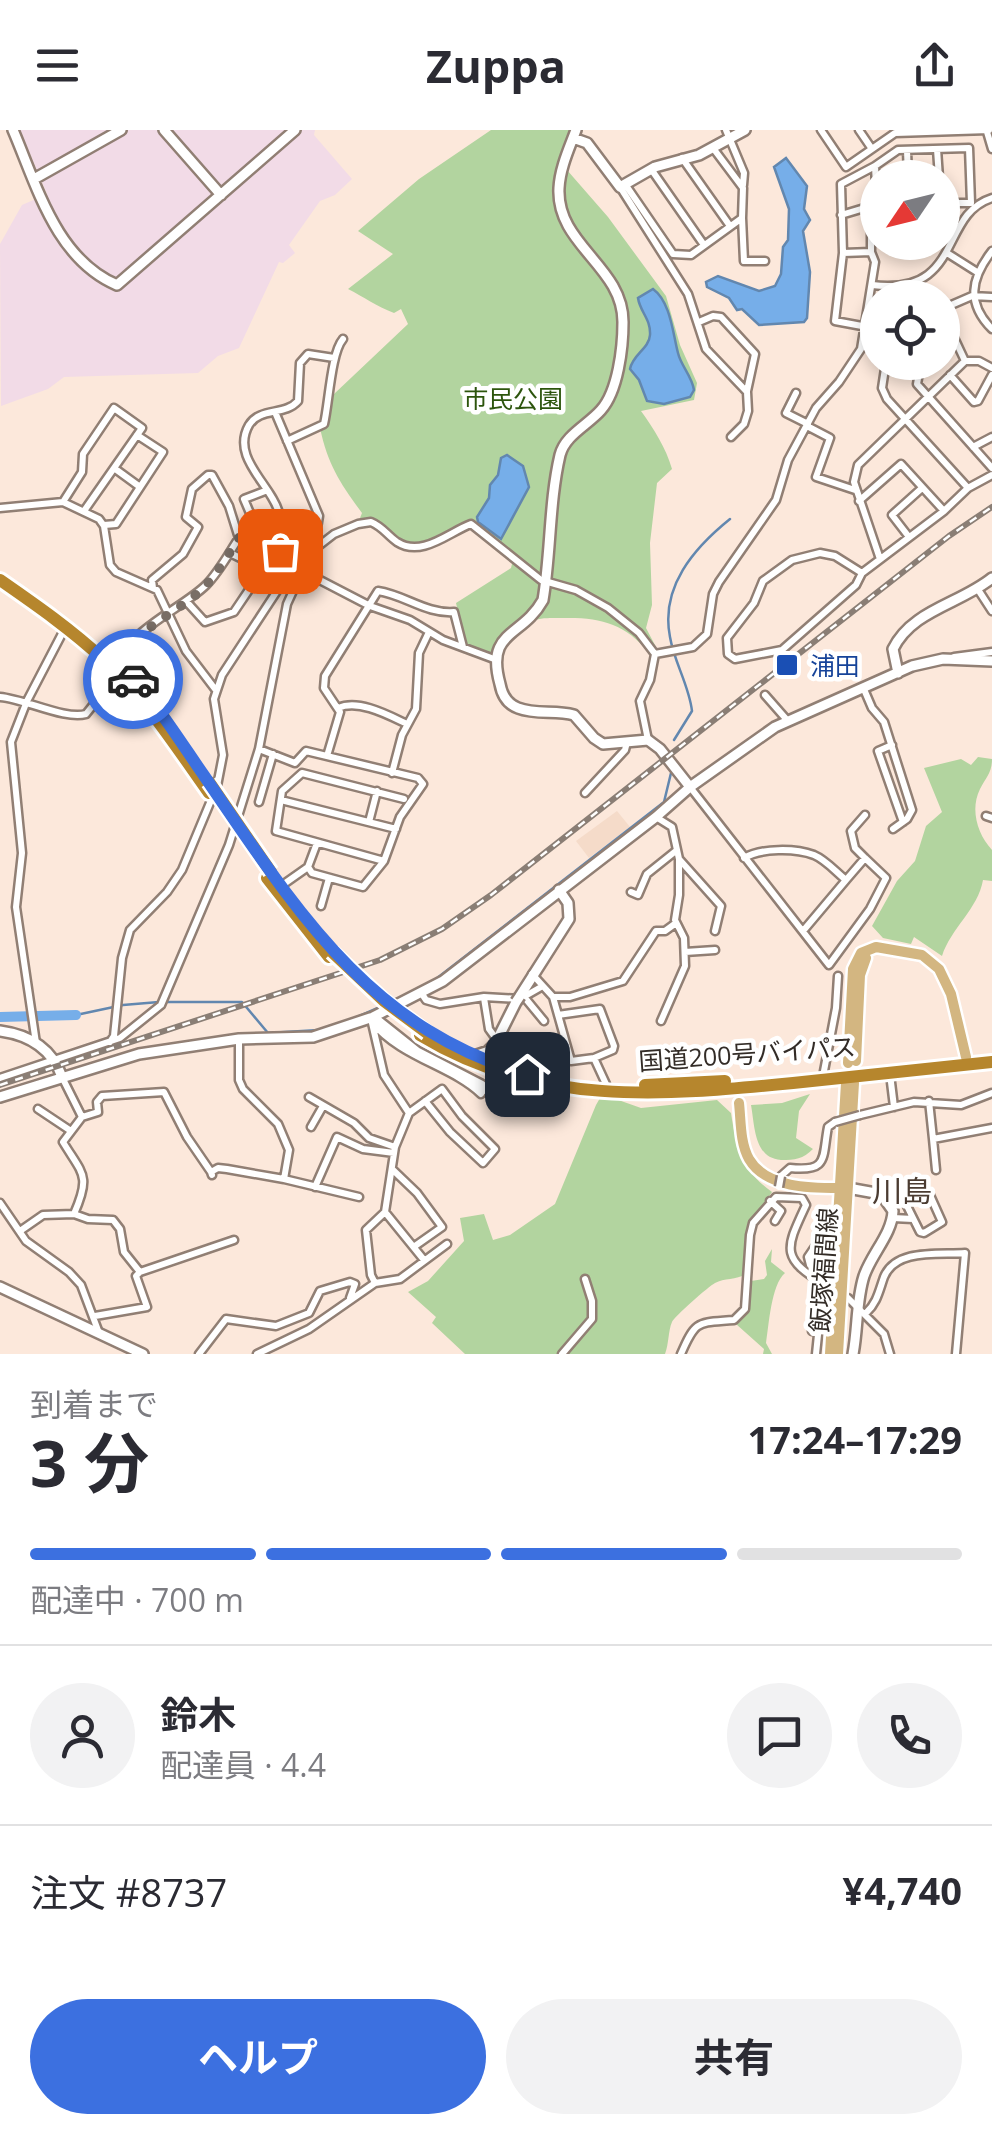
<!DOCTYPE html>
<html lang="ja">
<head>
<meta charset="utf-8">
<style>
	:root { --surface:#fff; --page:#f2f2f3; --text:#2b2b33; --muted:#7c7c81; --line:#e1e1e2; --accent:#3c70e0 }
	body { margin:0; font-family:"Open Sans","Noto Sans JP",sans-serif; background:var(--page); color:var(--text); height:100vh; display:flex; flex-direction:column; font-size:38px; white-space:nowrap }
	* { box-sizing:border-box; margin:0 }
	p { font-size:32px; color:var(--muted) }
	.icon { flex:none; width:55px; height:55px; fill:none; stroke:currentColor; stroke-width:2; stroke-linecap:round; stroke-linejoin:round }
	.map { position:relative; height:1224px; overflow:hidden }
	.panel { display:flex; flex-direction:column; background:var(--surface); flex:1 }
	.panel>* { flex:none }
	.needle { width:65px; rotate:235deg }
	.fabs { position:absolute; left:860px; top:30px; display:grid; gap:20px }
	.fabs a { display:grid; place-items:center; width:100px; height:100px; border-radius:50%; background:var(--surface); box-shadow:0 5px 15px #0003; font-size:50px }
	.pin { position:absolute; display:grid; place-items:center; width:85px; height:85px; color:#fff; margin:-42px; border-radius:20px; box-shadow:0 5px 15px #0006 }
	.courier { position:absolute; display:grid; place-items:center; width:100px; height:100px; margin:-50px; border:8px solid #3c70e0; border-radius:50%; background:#fff; color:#222; box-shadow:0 2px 12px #0007 }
	.head em { font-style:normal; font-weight:700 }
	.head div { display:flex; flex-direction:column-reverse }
	.head { display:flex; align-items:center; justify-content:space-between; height:170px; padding:0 30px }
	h1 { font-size:65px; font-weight:700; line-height:75px }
	.bar { display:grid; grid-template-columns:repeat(4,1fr); gap:15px 10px; align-content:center; height:120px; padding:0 30px }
	.bar i { height:12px; border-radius:8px; background:var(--line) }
	.bar .on { background:var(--accent) }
	.bar p { grid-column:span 4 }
	.line { display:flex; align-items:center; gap:25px; padding:0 30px; border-top:2px solid var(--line) }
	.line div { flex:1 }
	.round { display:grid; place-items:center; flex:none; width:105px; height:105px; border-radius:52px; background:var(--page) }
	.button { display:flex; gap:20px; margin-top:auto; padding:20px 30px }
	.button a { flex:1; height:115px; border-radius:60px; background:var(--accent); color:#fff; font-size:40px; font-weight:700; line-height:115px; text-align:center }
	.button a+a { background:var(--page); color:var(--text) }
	header { display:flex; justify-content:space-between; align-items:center; height:130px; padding:0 30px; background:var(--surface); font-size:45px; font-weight:700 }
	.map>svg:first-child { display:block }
	.built { fill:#f5dbc9 }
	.industrial { fill:#f2dbe7 }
	.green { fill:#b2d49f }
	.water { fill:#76aee9; stroke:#6287af; stroke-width:2.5 }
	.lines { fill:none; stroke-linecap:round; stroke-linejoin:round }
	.stream { stroke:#6287af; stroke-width:2.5 }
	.river { stroke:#76aee9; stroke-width:10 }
	.street-casing { stroke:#917f74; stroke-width:11 }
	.secondary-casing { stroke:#917f74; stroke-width:14 }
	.primary-casing { stroke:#fff; stroke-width:15 }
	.highway-casing { stroke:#fff; stroke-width:18 }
	.street { stroke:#fff; stroke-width:6 }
	.secondary { stroke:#fff; stroke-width:9 }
	.primary { stroke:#d3b681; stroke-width:10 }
	.highway { stroke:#b6862d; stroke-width:12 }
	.rail-casing { stroke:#8a7e75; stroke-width:6 }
	.rail { stroke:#fff; stroke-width:2.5; stroke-dasharray:8; stroke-linecap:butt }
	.street-bridge-casing { stroke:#917f74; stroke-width:11; stroke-linecap:butt }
	.secondary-bridge-casing { stroke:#917f74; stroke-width:14; stroke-linecap:butt }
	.highway-bridge-casing { stroke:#fff; stroke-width:18; stroke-linecap:butt }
	.street-bridge { stroke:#fff; stroke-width:6 }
	.secondary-bridge { stroke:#fff; stroke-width:9 }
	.highway-bridge { stroke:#b6862d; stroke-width:12 }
	.done { stroke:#796e66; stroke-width:10; stroke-dasharray:0 18 }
	.route { stroke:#3c70e0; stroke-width:12 }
	.transit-dot { fill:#1a4fb4; stroke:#fff; stroke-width:4 }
	.labels { text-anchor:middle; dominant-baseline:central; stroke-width:9; stroke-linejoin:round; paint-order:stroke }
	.park-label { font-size:25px; fill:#2d550d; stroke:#fff }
	.transit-label { font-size:25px; fill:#164399; stroke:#fff; text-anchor:start }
	.street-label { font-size:25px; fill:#332c27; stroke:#fff }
	.quarter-label { font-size:30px; fill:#4b3c32; stroke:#fff }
</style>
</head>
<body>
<header><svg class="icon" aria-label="menu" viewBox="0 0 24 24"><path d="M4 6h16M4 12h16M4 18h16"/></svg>Zuppa<svg class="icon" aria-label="share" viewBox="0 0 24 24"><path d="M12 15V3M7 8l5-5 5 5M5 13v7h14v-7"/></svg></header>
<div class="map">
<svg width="992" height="1224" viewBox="0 0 992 1224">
	<rect width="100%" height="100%" fill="#fce8db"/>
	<path class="built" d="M617,681L630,697L589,728L576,711Z"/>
	<path class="industrial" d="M20,0H315L314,5L352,49L335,65L320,71L289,115L295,123L283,133L279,132L239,218L218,226L198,243L64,247L48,259L1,276L0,114L22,75L47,64Z"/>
	<path class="green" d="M491,0H573L560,32L608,87L666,166L680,215L697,253L694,270L641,281C654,299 666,318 672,339L657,353L650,413L652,475L646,498L656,517L648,522C625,493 599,487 562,488C552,488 539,487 531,492C516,500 506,513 499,528L466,516L456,473L511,438L513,430L507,418L471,391C450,402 418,426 395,407C382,397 377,390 360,388L362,383C340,353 328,335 320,298L326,295L334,264L408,194L401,179L394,183C376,176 364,167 348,159L393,124L358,101L419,49Z
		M978,627L992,629C992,643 986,647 980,659C970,679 977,704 992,720V751L983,750C978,779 951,798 942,826L914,807L911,814L883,808L872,796L897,751L915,731L926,696L942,682L924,638L961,629L971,635Z
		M810,964L799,981L796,1008L813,1019C803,1029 795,1030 781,1030C754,1028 755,997 751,975L782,973Z
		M607,966L641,978L717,970L731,983C736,1016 743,1042 772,1062L750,1093L746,1144C736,1150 724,1148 715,1153C709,1156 674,1187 672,1192C668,1201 669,1214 665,1224H465L432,1193L436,1187L408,1162L428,1151L464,1111L460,1088L484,1084L493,1110L510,1105L555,1074L596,975L600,968Z
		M772,1119L771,1132L785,1143C771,1155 769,1195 766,1213L772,1224H763L764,1219L736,1194L749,1177L751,1151L764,1149L767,1145L765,1131Z"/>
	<path class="water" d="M786,28L807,56L804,79L810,90L803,101L810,142L807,188L804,192L759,195L742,179L737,180L729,168L707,157L706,152L718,146L759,161L775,156L781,144L783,117L788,110L789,79L774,37Z
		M653,159C671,172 673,205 678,223C681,236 692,246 694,260L690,267L664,274L647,271L639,250L630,239C633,224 649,219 650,205C651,189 640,182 638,168Z
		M507,325L523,336L529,357L501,409L478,392L477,387L489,368L490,355L498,345L501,328Z"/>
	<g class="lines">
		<path class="stream" d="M674,610L692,581C689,555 674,532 670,507C660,457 694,418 730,389
			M432,852L664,672L671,643
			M167,872H242L268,903L319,900
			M392,872L407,865
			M76,885L123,875L159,872
			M355,888L380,877"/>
		<path class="river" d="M0,887L76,885"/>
		<g class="street-casing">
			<path id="street" d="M726,0L744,43L743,55
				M821,0L846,37L895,3L989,0
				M859,0L872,19
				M987,2L992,19
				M937,19L939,48
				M907,20L908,48
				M682,28L730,96
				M875,36L841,54L843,123L835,191L878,199
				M651,39L704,115
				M625,54L673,124L691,125L742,88L743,58L713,18
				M620,57L688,164L706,219L747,262L748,281L744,294L731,307
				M942,73H971
				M877,76L875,36L898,20L969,18L971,73
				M841,85L871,76
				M742,88L744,131H765
				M992,121C971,148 966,173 992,199
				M843,123L871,122
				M947,123L977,142
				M872,155C964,166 938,85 992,68
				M942,179L972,166L992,167
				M942,182L965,231
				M699,192L713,186L721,187L755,224L747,261
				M886,232L882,258L887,269L968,358
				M921,232L917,254L992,338
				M950,245L974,272L978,271L992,245
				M796,263L786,283L808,294
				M275,282L319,386L314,416
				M807,296L830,308L816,347L855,360
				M287,311L324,294C329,273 331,223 343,209
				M973,317L992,307
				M114,338L140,357
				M859,371L901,334L944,381
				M63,372L82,342L83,324L114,278L142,298L84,381
				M0,378L63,372L99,389L104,396L110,435L116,442L157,460L186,521L215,559
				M104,395L116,394L163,322L137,305
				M909,407L892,385L922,358
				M254,416L255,395L244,369L265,361
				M820,423L835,426L862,443L856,455L782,520L735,529L728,524L727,508L754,473L763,451L792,430Z
				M285,429C275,414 283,399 279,383C272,355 230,328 249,295C260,277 285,286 298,271L300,233L308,224L334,228
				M880,429L854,352L858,335L965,231H979L992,238
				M862,443L944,381L968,358L992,345
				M153,458L152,450L183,424L198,397L186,387L192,359L208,345H212L229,376L239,408
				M977,458L992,481
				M186,471L205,492L234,482L263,439L230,423
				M655,524L693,517L707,504L713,464L719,452L776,370L788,330L816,278L839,252L861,219L875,132L871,122V76H878
				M954,527L992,522
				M863,557L872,578L884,592L912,680L907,689L893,699
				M765,565L787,590
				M0,567C25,569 65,590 86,584L118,544C117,504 181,480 206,455C219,442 229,423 239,408L370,476L410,490L443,510L494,529
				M338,578C359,569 388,585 407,594
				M892,615L878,621L903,692
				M259,619L295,633L306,621L418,648L423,654L400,687L384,731L363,757L312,743L308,737L281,756
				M327,626L340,582L324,558L325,546L378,461C405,465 426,484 454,482L463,517
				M392,643L402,605L416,579L419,523L429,502
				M690,657L829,835L870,779L886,748L865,728L846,750C836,742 826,730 814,725C795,718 761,718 744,728
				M585,663L625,620L627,612
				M281,670L396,699
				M259,672L273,624
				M986,686L992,688
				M656,687L672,697L679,729L721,776L715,801
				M369,692L377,661
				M865,728L855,718L851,701L865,685
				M384,731L276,701L282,661L302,643L404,669
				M308,737L317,713
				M631,762L638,765L647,744L677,720
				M321,776L329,748
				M803,801L846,750
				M685,822L715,820
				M532,844L553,867L571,931L594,928
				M422,864L426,870L440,874L484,867L520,869L541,857
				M553,867H570L623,851L656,801H665L676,793
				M484,868L489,899L497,910V923L503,937
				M525,868L544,891
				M558,885L600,879L614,916L613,920L594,928L606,954
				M661,891L685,836L684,808L675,790L679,765V729
				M372,892C401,928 452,936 481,964
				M372,893L384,945L409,983
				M239,909V950L243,959L278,994L289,1020L284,1049L359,1067
				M110,912L114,906L122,828L130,800L167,762L182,740L217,656L223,625L214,569L222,545L294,435L334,404L358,394L371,392C383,397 387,405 397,412C422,428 449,402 471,394L541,450L576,460L608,478L639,503L655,524L650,550L640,571L648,610
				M36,913L16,777L22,723L11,612L27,571L65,498
				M472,925L487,920L496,911
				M824,941L836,878L838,846
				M890,944L894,977
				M62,947L82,987L63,1012C83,1045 91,1045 74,1084
				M0,948L120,908L161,875L229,715L259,619L287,474L303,439
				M309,967L354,993L369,1008L395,1017
				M929,971L933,1009L992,998
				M524,977L553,956
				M38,979L71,1001
				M860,985L914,972L961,975L992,963
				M82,987L98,982L97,972L102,966L164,962L187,1007L211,1042
				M311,997L323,976
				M933,1009L936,1040
				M393,1040L417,1063L442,1097L415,1116
				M212,1045L211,1042L218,1038L227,1039L284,1049
				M781,1046L790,1038C829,1042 822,1028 828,997L835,992
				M315,1057L337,1007L363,1019L394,1023
				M924,1061L929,1063L942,1092L924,1103L920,1102L905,1072L906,1068Z
				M770,1071L781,1081L775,1091
				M0,1073L26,1111L69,1142L81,1155L99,1203
				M385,1082L424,1130
				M893,1088L913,1089
				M20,1101L43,1085L74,1084L88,1089L113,1090L120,1099L124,1122L140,1142L136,1146L147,1177L95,1186
				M140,1142L234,1110
				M375,1153L371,1145L366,1100L385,1082L395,1017L409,983L442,959L462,986L495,1019L483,1033L450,1002L425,971
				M848,1168L884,1204L890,1224
				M866,1183C877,1173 879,1161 884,1147C896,1118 939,1125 965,1123L956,1224
				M812,1201L817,1166L821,1164
				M199,1224L226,1189L276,1196L309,1183L320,1161L350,1152L355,1154L350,1168
				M257,1224L309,1199L375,1153L400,1149L447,1114
				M562,1224L592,1189V1171L585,1149
				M681,1224C696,1189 698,1193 734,1190L745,1179L750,1105L753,1093L776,1067L802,1068L806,1075C785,1120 780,1128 827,1156
				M816,1224L824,1147L810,1135L808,1127L825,1102"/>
		</g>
		<g class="secondary-casing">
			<path id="secondary" d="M13,0C37,56 56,129 117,155L295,0
				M164,0L221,65
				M576,0C569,19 560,38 559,58C556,115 623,136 623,192C623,218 618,261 601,280C588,295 565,305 560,325C549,372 551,423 543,470C522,508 485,500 500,554C502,565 507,574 518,578C536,585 555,580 574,585L594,608L603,614L648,610L660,619L690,657
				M573,8L587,13L620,57L655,37L699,25L745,0
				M34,49L121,0
				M898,543L893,519C912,480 960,474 992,448
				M520,866L569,789L568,773L559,760
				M373,887L417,922L481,955L507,977L515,980L524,977
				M0,901C30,905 52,919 62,947
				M497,910L516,872
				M0,967L139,924L239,909L313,907L373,887L443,851L656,687L690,657L775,597L912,536L943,529L992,531
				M848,1058L881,1064L893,1081C892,1104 872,1123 864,1146C856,1171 858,1198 853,1224
				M0,1157L143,1224"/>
		</g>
		<g class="primary-casing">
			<path id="primary" d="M856,931L860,845L866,828
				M848,933L853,839L861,823L876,817L922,825L939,839L951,864L966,927
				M739,973C741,991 740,1013 749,1029C767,1060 816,1058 847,1058
				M830,1224L846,953
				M838,1224L854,953"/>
		</g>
		<g class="highway-casing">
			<path id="highway" d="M0,450C36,475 72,500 104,530C145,568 177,618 209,663
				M267,748L329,827
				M420,905C539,977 661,966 793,953C859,946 926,939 992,932
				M645,955L725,951"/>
		</g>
		<use href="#street" class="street"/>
		<use href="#secondary" class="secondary"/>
		<use href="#primary" class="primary"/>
		<use href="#highway" class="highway"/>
		<g class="rail-casing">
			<path id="rail" d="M0,955L380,830L442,799L491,765L949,406L992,377"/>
		</g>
		<use href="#rail" class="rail"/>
		<g class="street-bridge-casing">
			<path id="street-bridge" d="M835,992L860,985
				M779,1057L781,1046"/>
		</g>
		<g class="secondary-bridge-casing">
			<path id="secondary-bridge" d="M516,872L520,866"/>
		</g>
		<g class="highway-bridge-casing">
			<path id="highway-bridge" d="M209,652L271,742
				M332,822L384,871L427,903"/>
		</g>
		<use href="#street-bridge" class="street-bridge"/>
		<use href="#secondary-bridge" class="secondary-bridge"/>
		<use href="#highway-bridge" class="highway-bridge"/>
	</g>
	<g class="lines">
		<path class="done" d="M133,549L118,533C138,495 179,484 207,454C219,441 229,423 239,408L289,433L280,421"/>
		<path class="route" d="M133,549C160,578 182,614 205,647C293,775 368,899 527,944"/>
	</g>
	<rect class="transit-dot" x="775" y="523" width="24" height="24" rx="5"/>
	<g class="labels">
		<g class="park-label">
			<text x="513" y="268">市民公園</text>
		</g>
		<g class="transit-label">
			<text x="810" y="535">浦田</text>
		</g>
		<g class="street-label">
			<text transform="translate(747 923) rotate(-4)">国道200号バイパス</text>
			<text transform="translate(823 1140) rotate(-86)">飯塚福間線</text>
		</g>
		<g class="quarter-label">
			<text x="902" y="1060">川島</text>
		</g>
	</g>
</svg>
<div class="fabs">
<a><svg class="needle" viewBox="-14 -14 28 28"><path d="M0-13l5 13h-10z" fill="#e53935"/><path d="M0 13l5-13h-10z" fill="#7c7c81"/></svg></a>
<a><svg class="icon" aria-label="locate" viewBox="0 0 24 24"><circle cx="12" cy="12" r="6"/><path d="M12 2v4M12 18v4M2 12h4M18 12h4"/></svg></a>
</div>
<div class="pin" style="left:280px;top:421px;background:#ea580c"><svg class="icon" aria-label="bag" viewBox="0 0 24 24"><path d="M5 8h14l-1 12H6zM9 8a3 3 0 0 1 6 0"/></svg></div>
<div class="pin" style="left:527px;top:944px;background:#1f2937"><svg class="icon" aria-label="home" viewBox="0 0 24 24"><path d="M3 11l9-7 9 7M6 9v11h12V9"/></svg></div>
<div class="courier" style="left:133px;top:549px"><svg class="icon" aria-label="car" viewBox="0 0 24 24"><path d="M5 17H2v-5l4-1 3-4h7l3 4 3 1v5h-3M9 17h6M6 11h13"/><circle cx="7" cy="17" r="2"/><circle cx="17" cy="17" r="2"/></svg></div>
</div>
<section class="panel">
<div class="head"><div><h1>3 分</h1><p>到着まで</p></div><em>17:24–17:29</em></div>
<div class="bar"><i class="on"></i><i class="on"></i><i class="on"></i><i></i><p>配達中 · 700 m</p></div>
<div class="line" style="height:180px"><a class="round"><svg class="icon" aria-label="person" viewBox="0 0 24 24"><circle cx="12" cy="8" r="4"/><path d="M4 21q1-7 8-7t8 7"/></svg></a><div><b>鈴木</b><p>配達員 · 4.4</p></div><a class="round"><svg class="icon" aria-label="chat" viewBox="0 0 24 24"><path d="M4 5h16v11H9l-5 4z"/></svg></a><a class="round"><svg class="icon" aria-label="phone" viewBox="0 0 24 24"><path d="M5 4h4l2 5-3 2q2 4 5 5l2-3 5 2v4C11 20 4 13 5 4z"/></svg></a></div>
<div class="line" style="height:130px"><div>注文 #8737</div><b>¥4,740</b></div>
<div class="button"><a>ヘルプ</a><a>共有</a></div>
</section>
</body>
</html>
